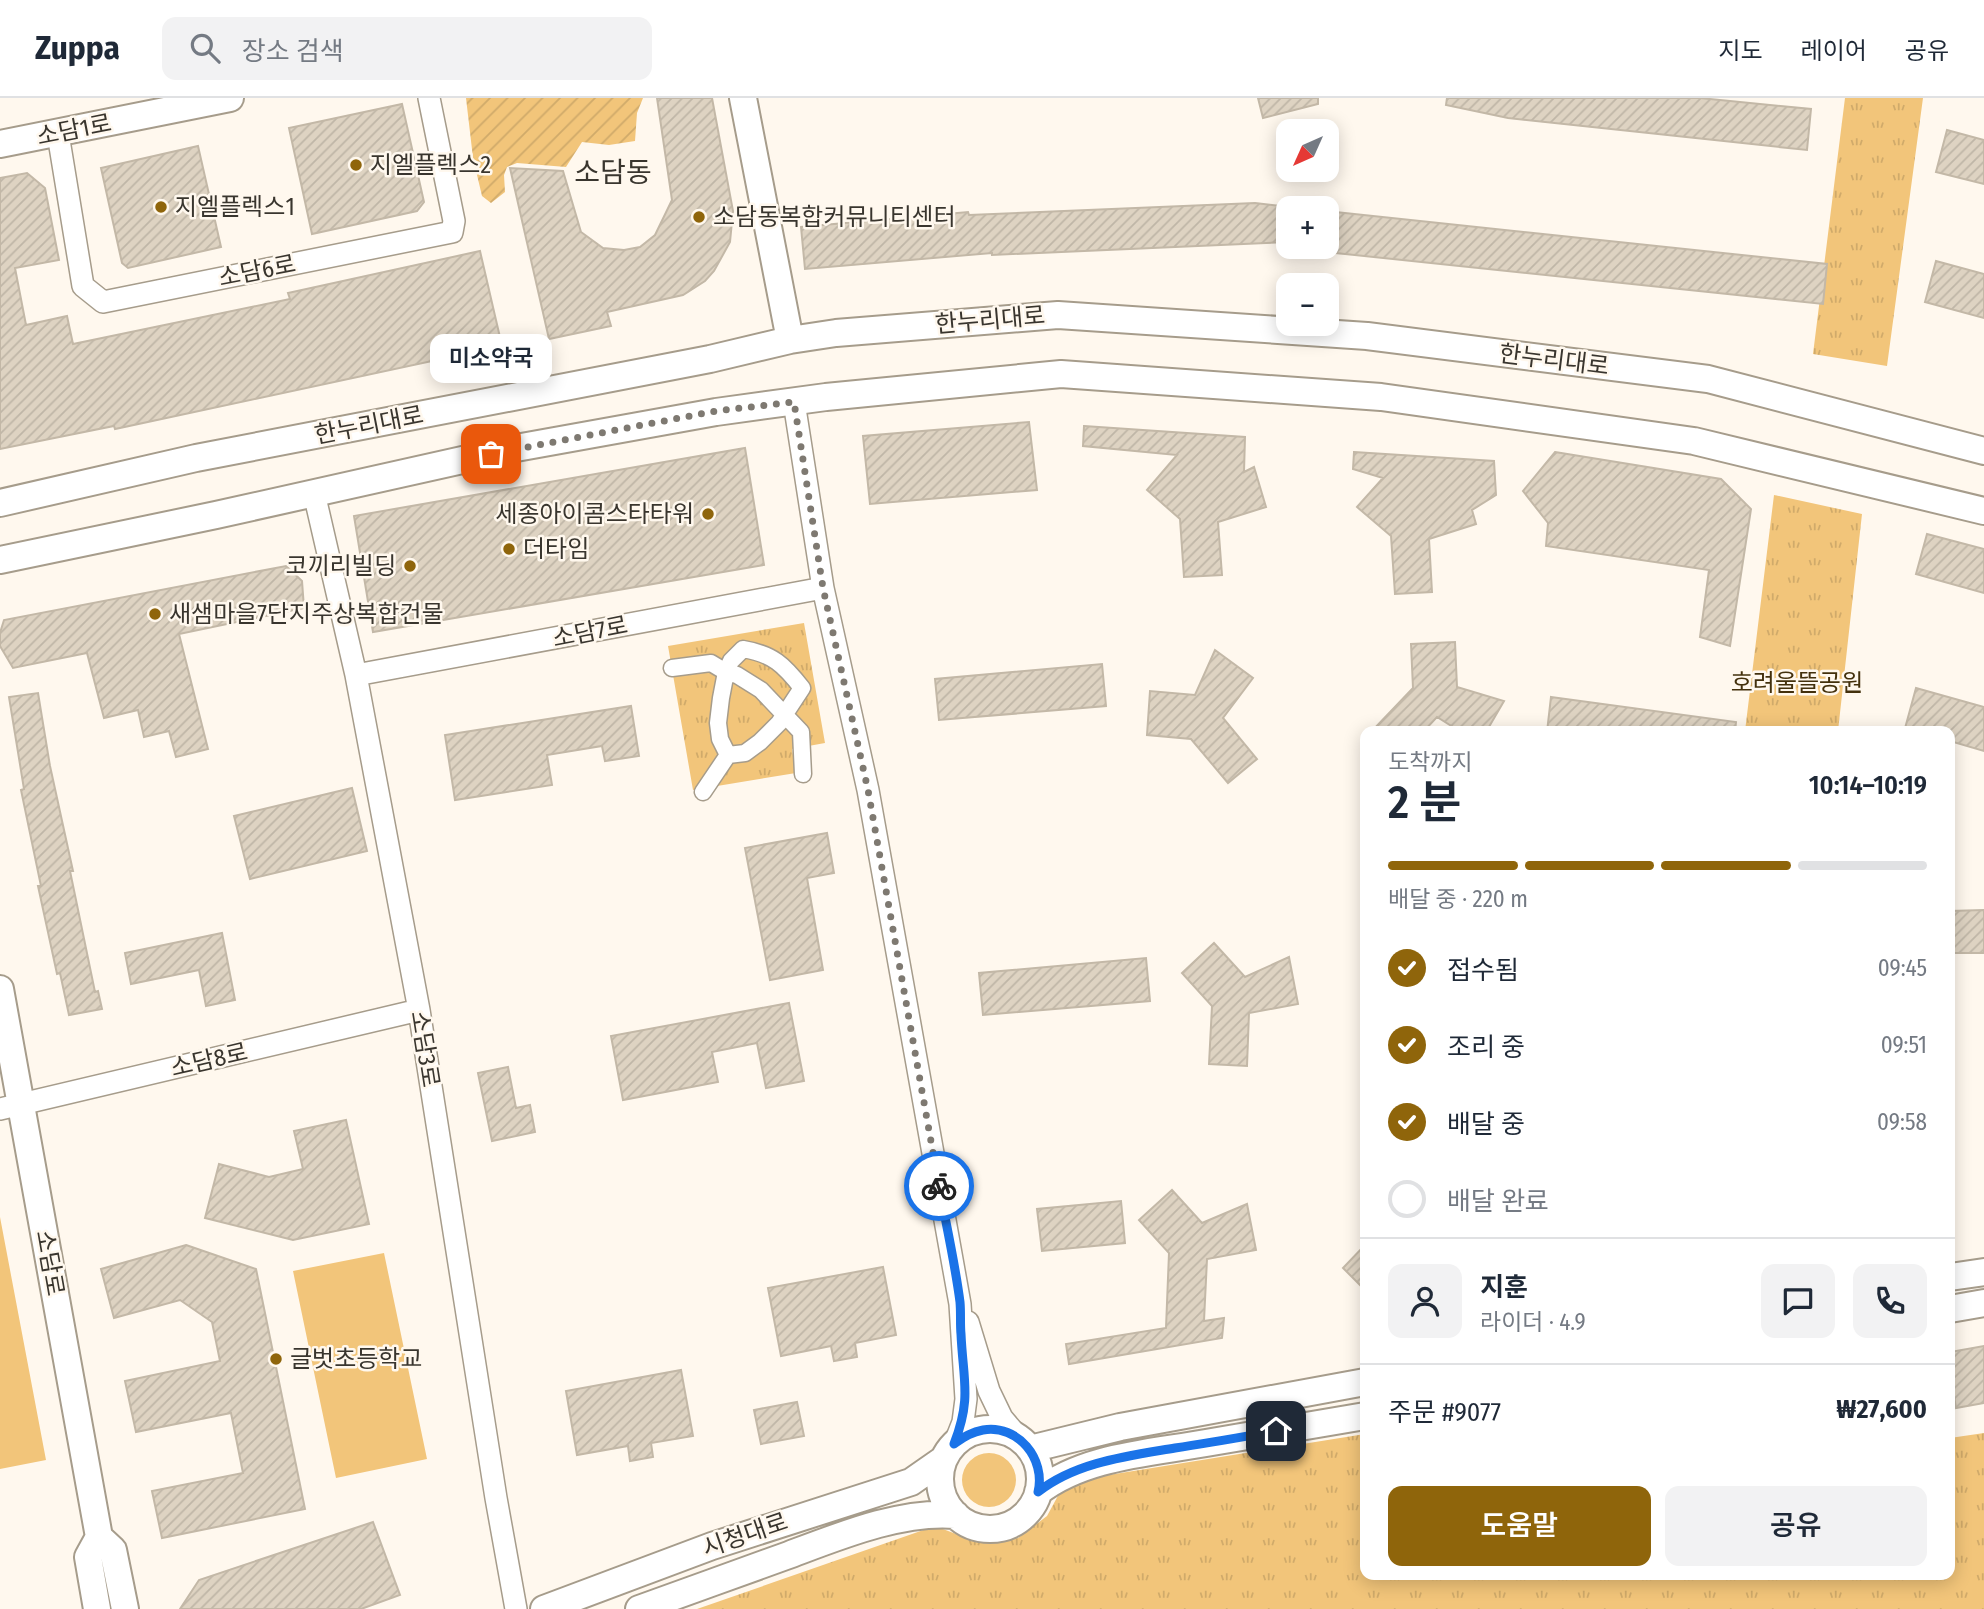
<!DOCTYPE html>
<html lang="ko">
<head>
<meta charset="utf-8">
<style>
	:root { --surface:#fff; --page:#f2f2f3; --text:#1f2937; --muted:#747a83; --line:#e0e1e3; --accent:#8f650b }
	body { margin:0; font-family:"Fira Sans Condensed","Noto Sans KR",sans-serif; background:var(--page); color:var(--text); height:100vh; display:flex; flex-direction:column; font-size:26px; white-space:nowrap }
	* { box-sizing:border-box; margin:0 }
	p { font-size:23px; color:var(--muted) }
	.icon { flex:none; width:38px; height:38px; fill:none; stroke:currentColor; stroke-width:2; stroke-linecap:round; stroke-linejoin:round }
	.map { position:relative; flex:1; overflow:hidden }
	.panel { position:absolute; left:1360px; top:628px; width:595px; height:854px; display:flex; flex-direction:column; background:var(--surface); border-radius:14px; box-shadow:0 4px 18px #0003 }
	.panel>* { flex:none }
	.needle { width:46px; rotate:225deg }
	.tools { position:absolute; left:1276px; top:21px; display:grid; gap:14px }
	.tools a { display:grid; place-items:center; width:63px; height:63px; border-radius:14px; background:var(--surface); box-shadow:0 4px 18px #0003; font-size:35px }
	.pin { position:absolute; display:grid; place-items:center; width:60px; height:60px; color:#fff; margin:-30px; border-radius:14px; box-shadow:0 4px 10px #0006 }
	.courier { position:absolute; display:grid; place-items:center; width:70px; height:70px; margin:-35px; border:5px solid #1a73e8; border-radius:50%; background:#fff; color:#222; box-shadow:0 2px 9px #0007 }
	.bubble { position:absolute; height:49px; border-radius:14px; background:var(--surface); box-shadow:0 4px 18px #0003; font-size:23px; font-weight:600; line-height:49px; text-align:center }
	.overview em { font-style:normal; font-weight:600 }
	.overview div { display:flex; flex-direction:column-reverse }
	.overview { display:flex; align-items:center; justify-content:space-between; height:119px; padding:0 28px }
	h1 { font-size:46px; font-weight:600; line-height:52px }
	.bar { display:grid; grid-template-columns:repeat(4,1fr); gap:10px 7px; align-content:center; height:84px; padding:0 28px }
	.bar i { height:9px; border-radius:5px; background:var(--line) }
	.bar .on { background:var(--accent) }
	.bar p { grid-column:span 4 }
	.line { display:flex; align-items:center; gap:18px; padding:0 28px; border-top:2px solid var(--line) }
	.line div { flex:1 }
	.round { display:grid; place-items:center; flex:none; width:74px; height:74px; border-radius:14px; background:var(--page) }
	ol { padding:0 28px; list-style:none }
	li { display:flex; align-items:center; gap:21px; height:77px }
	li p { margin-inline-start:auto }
	li .icon { padding:7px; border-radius:50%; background:var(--accent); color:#fff; stroke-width:4 }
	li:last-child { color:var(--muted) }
	li i { width:38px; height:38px; border:4px solid var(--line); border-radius:50% }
	.button { display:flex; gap:14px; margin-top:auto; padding:14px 28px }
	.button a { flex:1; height:80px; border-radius:14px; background:var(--accent); color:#fff; font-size:28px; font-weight:600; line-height:80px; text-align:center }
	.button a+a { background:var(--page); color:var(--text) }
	header { display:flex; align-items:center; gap:42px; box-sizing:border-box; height:98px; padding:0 35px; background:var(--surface); border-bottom:2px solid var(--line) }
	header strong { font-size:33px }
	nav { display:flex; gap:38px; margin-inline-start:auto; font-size:24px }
	.search { width:490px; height:63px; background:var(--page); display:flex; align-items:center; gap:18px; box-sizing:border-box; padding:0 24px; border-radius:14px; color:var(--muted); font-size:26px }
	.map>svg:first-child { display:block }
	.grass { fill:#f2c57a }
	.park { fill:url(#park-tufts) }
	.garden { fill:url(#garden-furrows) }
	.building { fill:url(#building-hatch); stroke:#c3b8a7; stroke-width:2 }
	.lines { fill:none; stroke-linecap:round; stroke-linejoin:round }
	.pedestrian-casing { stroke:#a69c8b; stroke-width:19 }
	.minor-casing { stroke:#a69c8b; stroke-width:24 }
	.tertiary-casing { stroke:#a69c8b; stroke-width:30 }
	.pedestrian { stroke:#fff; stroke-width:16 }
	.minor { stroke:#fff; stroke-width:21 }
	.tertiary { stroke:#fff; stroke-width:26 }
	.done { stroke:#7e7971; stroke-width:7; stroke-dasharray:0 12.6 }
	.route { stroke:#1a73e8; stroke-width:9 }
	.poi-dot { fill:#8f650b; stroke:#fff8ee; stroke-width:2.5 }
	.labels { text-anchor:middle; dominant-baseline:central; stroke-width:5; stroke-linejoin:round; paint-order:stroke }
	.street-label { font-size:24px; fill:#39352e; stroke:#fff8ee }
	.poi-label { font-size:24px; fill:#39352e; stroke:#fff8ee; text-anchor:start }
	.park-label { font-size:24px; fill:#43300c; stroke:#fff8ee }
	.quarter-label { font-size:28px; fill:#39352e; stroke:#fff8ee }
</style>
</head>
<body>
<header>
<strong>Zuppa</strong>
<div class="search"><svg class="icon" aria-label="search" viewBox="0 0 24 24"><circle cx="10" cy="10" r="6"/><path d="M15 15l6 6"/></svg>장소 검색</div>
<nav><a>지도</a><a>레이어</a><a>공유</a></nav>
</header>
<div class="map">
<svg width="1984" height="1511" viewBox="0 0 1984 1511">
	<defs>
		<pattern id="park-tufts" width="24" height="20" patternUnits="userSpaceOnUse" patternTransform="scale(1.75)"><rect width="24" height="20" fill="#f2c57a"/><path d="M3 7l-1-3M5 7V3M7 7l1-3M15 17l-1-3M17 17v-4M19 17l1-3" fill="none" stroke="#d0aa6a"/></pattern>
		<pattern id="garden-furrows" width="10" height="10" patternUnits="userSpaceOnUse" patternTransform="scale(1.75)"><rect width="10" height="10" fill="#f2c57a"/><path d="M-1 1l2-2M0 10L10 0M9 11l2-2" fill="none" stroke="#d0aa6a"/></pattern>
		<pattern id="building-hatch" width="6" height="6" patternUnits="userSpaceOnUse" patternTransform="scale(1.75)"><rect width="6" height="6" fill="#ded3c2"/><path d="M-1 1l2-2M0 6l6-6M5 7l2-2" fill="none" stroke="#bfb6a7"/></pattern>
	</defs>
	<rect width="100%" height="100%" fill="#fff8ee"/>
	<path class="grass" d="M0,1119L46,1362L0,1371Z
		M384,1155L427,1361L336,1380L293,1173Z
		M962 1382a27 27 0 1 1 54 0a27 27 0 1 1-54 0Z"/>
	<path class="park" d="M1845,0H1923L1887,268L1813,256Z
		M1774,397L1862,416L1838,633H1745Z
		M804,525L825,645L792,651L796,675L693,692L668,548Z
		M1984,1335V1511H697L935,1428L977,1444L1018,1440L1047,1418L1060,1394L1096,1379L1365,1336V1477H1950V1340Z"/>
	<path class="garden" d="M466,0H643L637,15L635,43L609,47L582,44L566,69L517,65L507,69L504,77L505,94L491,105L482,98L473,60Z"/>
	<path class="building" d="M657,0H712L733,113L730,144L714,173L705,183L683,197L607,214L611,228L549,241L510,70L563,73L581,134L603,150L624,152L640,149L655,137L672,102Z
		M1258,0H1318V6L1263,20Z
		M1447,0H1700L1811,11L1807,52L1508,20L1446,7Z
		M402,6L424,104L417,113L312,136L289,30Z
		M1947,32L1984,42V86L1936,74Z
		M198,48L221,149L128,170L122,165L101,70Z
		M27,75L45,90L59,162L15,170L26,227L67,218L73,246L290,201L288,195L480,153L502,248L115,331L114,328L0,351V80Z
		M1255,105L1288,109V144L992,157V155L805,171L801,129L968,114L969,117Z
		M1326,113L1827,166L1823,206L1326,154Z
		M1936,163L1984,176V220L1925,204Z
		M1029,324L1037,392L870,406L863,338Z
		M1084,328L1245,339L1244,374L1254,369L1266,409L1218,424L1222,477L1184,479L1180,421L1147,392L1177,357L1083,348Z
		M745,350L764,467L373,534L354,418Z
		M1354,354L1494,363L1496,397L1472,412L1476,426L1429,441L1432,494L1395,496L1391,438L1357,409L1383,380L1353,371Z
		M1555,354L1721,381L1751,411L1730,548L1700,539L1709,472L1546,448L1548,425L1523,393Z
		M1927,436L1984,451V495L1916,476Z
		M286,468L302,483L304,510L179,536L208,651L176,659L169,633L144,639L138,612L104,620L87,555L13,570L0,548V535L4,522Z
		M1455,544L1457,589L1504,603L1486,634H1461L1437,619L1423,634H1371L1413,590L1411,546Z
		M1215,552L1253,580L1223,620L1257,661L1228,685L1191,641L1147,637L1150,593L1195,597Z
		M1102,566L1106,608L939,622L935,581Z
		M1916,590L1984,609V653L1950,643V634H1904Z
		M38,595L50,668L73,773H70L95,894L98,893L102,911L69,917L60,875L57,876L38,788H41L21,692L24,691L9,599Z
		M1551,599L1736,624L1735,634H1547Z
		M631,608L639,658L605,663L602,648L547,657L552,687L455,702L445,637Z
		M352,690L367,753L250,781L234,718Z
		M827,735L834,775L807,780L823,872L770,882L745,750Z
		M1984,812V855H1950V813Z
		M222,835L235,902L206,908L199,872L131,886L125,855Z
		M1214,845L1245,879L1289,859L1298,906L1249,915L1247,968L1209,966L1212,908L1182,875Z
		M1146,860L1150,903L983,917L979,875Z
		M789,905L804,983L766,990L757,945L712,954L718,984L623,1002L611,938Z
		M508,969L516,1010L530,1007L535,1034L492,1043L478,975Z
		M346,1022L369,1126L293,1142L205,1120L219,1066L269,1079L303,1071L294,1033Z
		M1172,1092L1202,1125L1247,1106L1256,1152L1207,1161L1204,1223L1224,1220L1222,1240L1069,1266L1066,1246L1166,1230L1169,1155L1139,1122Z
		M1121,1103L1125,1145L1042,1153L1037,1111Z
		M186,1147L256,1171L305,1411L162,1440L152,1393L243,1375L231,1315L136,1334L125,1283L220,1263L212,1224L180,1202L114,1220L101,1171Z
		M1365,1147V1192L1343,1170Z
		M883,1169L896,1237L855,1245L857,1259L834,1263L831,1248L781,1258L768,1190Z
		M1984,1248V1305L1956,1310L1950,1274V1254Z
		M681,1272L693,1338L651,1345L653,1359L630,1363L628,1348L577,1357L566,1293Z
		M797,1304L804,1338L761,1346L754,1312Z
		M373,1424L400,1497L361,1511H180L199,1482Z"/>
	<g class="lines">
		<g class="pedestrian-casing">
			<path id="pedestrian" d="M672,570L711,565L726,574L737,577L761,592L801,634L803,676
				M703,694L728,657L745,655L760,644L779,625L802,590C784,567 773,556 743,551L731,563L726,574L721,600L718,625L720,641L728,657"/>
		</g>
		<g class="minor-casing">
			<path id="minor" d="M58,36L83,188L103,204L452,134L454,123L429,0
				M794,304L823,490L868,692L960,1206L966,1301L963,1324L954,1347
				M314,395L356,577L419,912L496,1400L516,1511
				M356,577L823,490
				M0,1011L419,912
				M968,1224L989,1293L1002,1320L1018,1339"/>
		</g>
		<g class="tertiary-casing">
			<path id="tertiary" d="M743,0L790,242
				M0,46L230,0
				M0,405L196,360L710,261L790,242L836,235L1058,217L1367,238L1708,281L1984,353
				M0,462L216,417L516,350L716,314L826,299L1061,276L1381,299L1694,343L1984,413
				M0,891L99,1439L113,1452L125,1511
				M1950,1179L1984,1174
				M1950,1211L1984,1205
				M940 1381a50 50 0 1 1 100 0a50 50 0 1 1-100 0Z
				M1030,1351L1120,1329L1365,1284
				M1038,1394C1084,1358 1151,1355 1206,1345C1259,1336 1312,1327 1365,1318
				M97,1511L88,1459L99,1439
				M544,1511L712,1448L911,1384L944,1361
				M639,1511C688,1493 737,1476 786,1458C837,1439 901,1412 956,1417"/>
		</g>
		<use href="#pedestrian" class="pedestrian"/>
		<use href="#minor" class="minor"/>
		<use href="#tertiary" class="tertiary"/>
	</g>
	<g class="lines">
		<path class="done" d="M491,356L716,313L794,304L823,490L868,692L939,1088"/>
		<path class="route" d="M939,1088C946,1126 955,1165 960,1204C961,1215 960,1226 961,1236C963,1282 972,1300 954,1346C963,1340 971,1334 983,1332C1018,1326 1046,1361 1038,1394C1076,1364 1128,1358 1175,1350C1209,1345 1242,1339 1276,1333"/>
	</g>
	<g class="poi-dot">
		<circle cx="356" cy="67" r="7"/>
		<circle cx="161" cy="109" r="7"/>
		<circle cx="699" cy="119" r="7"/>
		<circle cx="708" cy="416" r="7"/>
		<circle cx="509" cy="451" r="7"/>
		<circle cx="410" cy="468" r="7"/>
		<circle cx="155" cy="516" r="7"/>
		<circle cx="276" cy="1261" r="7"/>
	</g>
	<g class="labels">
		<g class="street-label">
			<text transform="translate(74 32) rotate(-11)">소담1로</text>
			<text transform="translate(257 173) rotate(-11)">소담6로</text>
			<text transform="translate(990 222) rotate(-5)">한누리대로</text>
			<text transform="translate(1554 262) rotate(7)">한누리대로</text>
			<text transform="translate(369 327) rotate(-11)">한누리대로</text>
			<text transform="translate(590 534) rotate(-11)">소담7로</text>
			<text transform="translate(425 951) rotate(81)">소담3로</text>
			<text transform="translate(209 962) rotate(-13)">소담8로</text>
			<text transform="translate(50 1165) rotate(80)">소담로</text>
			<text transform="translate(745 1437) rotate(-19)">시청대로</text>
		</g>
		<g class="poi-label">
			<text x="370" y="67">지엘플렉스2</text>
			<text x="175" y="109">지엘플렉스1</text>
			<text x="713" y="119">소담동복합커뮤니티센터</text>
			<text x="694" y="416" text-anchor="end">세종아이콤스타타워</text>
			<text x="523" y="451">더타임</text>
			<text x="396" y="468" text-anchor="end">코끼리빌딩</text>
			<text x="169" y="516">새샘마을7단지주상복합건물</text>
			<text x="290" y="1261">글벗초등학교</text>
		</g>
		<g class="park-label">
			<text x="1797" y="585">호려울뜰공원</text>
		</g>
		<g class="quarter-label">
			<text x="613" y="74">소담동</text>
		</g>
	</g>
</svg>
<div class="tools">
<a><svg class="needle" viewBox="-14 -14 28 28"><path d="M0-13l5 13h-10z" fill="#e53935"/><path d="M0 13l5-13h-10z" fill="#747a83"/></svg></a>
<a>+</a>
<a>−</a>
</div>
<div class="pin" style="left:491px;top:356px;background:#ea580c"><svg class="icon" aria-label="bag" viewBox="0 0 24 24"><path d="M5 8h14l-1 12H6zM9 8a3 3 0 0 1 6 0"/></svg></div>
<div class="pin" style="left:1276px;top:1333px;background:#1f2937"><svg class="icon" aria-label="home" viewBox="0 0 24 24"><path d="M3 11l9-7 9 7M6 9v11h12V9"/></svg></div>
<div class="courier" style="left:939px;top:1088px"><svg class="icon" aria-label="bike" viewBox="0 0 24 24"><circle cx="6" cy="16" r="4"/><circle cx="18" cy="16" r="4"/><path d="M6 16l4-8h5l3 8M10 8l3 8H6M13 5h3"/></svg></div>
<div class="bubble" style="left:430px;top:236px;width:122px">미소약국</div>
<section class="panel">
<div class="overview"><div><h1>2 분</h1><p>도착까지</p></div><em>10:14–10:19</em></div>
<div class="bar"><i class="on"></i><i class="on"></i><i class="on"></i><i></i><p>배달 중 · 220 m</p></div>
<ol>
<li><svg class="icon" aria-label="check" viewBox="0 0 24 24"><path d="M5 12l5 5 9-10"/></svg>접수됨<p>09:45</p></li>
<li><svg class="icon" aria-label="check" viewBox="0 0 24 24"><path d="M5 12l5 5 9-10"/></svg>조리 중<p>09:51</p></li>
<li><svg class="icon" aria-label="check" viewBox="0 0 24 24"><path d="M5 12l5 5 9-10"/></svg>배달 중<p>09:58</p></li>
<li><i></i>배달 완료</li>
</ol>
<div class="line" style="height:126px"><a class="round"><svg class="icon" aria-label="person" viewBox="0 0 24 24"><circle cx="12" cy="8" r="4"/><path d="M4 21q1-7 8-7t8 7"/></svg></a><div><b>지훈</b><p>라이더 · 4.9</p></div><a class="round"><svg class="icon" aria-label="chat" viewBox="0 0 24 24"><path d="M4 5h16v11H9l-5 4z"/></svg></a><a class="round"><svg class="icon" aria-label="phone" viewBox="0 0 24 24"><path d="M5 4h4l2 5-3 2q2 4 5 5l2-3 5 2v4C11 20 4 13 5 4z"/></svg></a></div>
<div class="line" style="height:91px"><div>주문 #9077</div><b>₩27,600</b></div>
<div class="button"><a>도움말</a><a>공유</a></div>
</section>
</div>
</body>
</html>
